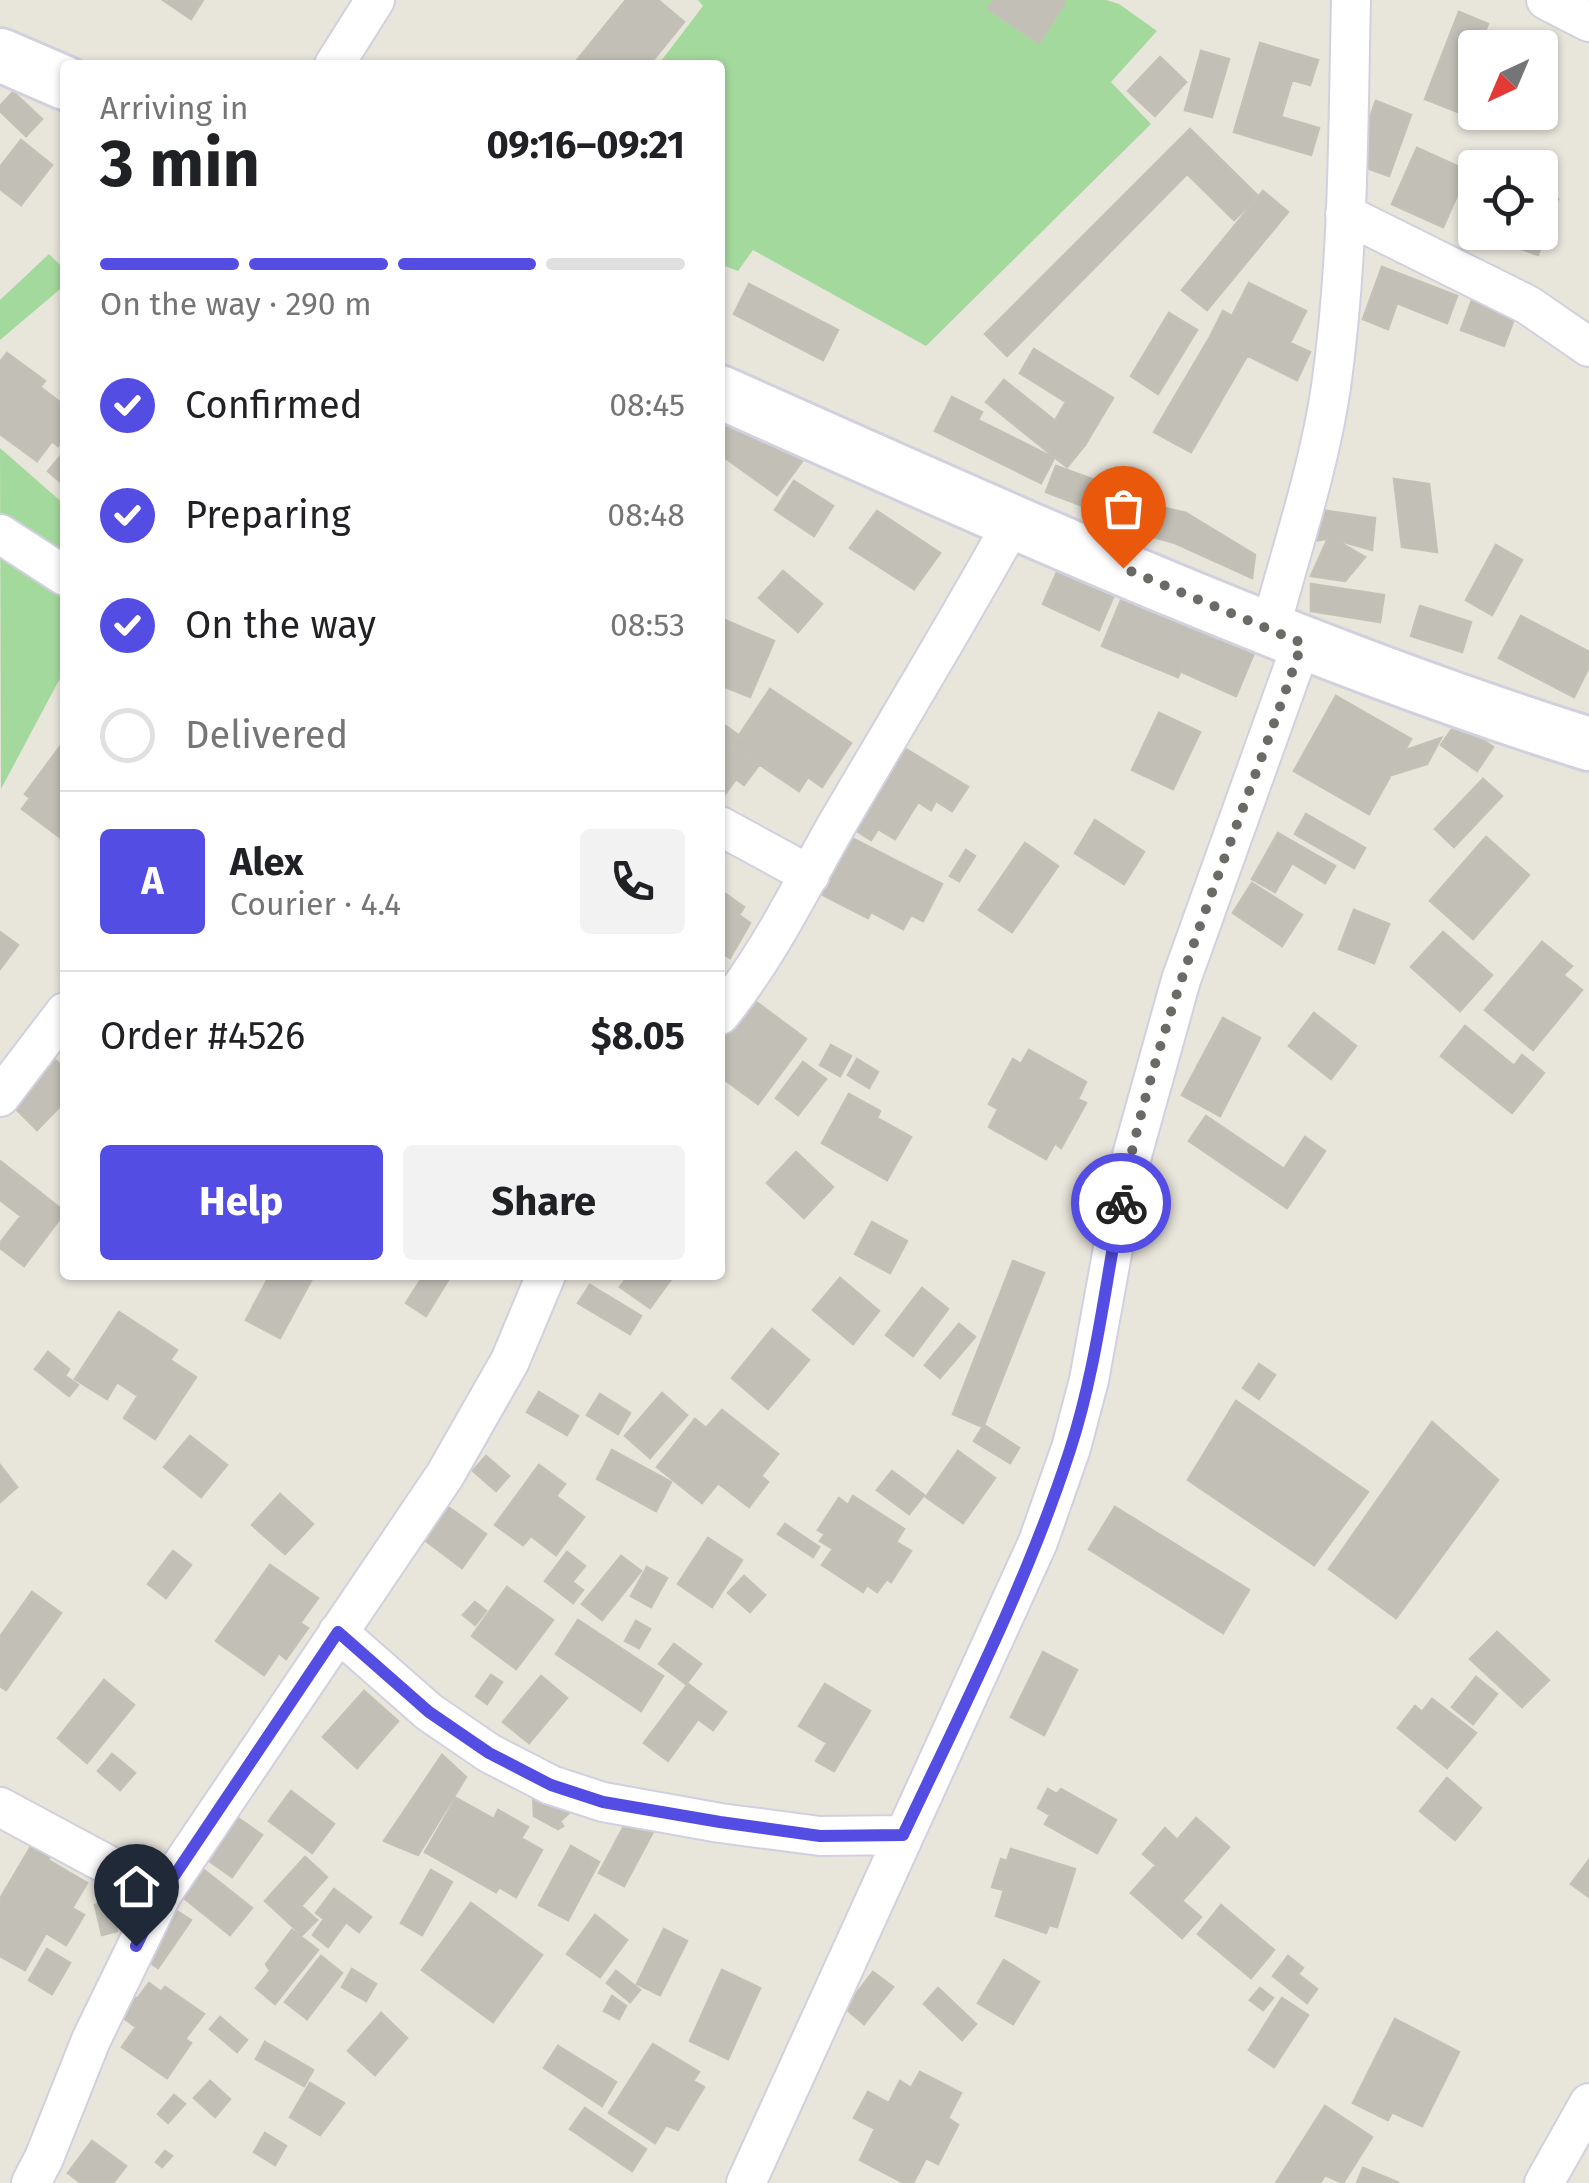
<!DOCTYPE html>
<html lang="en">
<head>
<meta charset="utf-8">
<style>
	:root { --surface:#fff; --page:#f2f2f2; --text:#202124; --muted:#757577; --line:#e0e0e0; --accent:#534de3 }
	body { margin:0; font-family:"Fira Sans",sans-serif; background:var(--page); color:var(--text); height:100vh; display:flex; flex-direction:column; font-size:38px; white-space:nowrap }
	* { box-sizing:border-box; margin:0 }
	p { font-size:32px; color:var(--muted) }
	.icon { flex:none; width:55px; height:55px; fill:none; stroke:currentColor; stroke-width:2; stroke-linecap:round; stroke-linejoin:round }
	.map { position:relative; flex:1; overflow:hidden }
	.sheet { position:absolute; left:60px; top:60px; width:665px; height:1220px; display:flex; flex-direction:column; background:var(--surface); border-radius:10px; box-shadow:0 2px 8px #0004 }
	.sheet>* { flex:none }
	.needle { width:65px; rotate:224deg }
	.controls { position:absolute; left:1458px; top:30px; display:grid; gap:20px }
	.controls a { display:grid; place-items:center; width:100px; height:100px; border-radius:10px; background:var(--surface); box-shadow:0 2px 8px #0004; font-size:50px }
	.pin { position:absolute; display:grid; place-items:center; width:85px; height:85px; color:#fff; margin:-102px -42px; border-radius:50% 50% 50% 0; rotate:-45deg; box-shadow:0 0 10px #0007 }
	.pin .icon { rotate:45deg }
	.courier { position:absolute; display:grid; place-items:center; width:100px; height:100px; margin:-50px; border:8px solid #534de3; border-radius:50%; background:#fff; color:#222; box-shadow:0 2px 12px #0007 }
	.head em { font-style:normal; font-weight:700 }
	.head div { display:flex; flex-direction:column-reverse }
	.head { display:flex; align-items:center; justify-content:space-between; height:170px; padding:0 40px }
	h1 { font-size:65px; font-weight:700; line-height:75px }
	.bar { display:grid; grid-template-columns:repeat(4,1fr); gap:15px 10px; align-content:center; height:120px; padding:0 40px }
	.bar i { height:12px; border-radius:8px; background:var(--line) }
	.bar .on { background:var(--accent) }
	.bar p { grid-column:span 4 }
	.line { display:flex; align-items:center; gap:25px; padding:0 40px; border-top:2px solid var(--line) }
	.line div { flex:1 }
	.round { display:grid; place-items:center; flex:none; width:105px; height:105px; border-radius:10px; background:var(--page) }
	ol { padding:0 40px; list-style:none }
	li { display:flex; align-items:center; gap:30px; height:110px }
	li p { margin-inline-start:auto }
	li .icon { padding:10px; border-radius:50%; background:var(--accent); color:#fff; stroke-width:4 }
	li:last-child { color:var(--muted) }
	li i { width:55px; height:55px; border:5px solid var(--line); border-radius:50% }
	.primary-button { display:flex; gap:20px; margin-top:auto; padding:20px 40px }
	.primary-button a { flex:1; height:115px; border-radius:10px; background:var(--accent); color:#fff; font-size:40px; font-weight:700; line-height:115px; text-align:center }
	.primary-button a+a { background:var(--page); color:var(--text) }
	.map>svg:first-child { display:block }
	.green { fill:#a4d99d }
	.building { fill:#c1bfb6; stroke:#c3c1b5; stroke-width:2.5 }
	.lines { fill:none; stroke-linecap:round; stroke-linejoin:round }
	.street-casing { stroke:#d1d0df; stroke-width:42 }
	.secondary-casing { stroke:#d1d0df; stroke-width:58 }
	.street { stroke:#fff; stroke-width:38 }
	.secondary { stroke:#fff; stroke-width:52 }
	.done { stroke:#6b6a66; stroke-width:10; stroke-dasharray:0 18 }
	.route { stroke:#534de3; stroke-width:12 }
</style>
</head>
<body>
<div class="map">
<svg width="1589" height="2183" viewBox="0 0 1589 2183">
	<rect width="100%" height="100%" fill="#e8e5db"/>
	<path class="green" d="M698,0H1106L1119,4L1157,31L1111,82L1151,124L926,346L753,250L738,271L720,264V65H658L703,6Z
		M49,254L65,270V285L0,340V300Z
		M0,448L65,505V669L1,789Z"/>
	<path class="building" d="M163,0H203L191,19Z
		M626,0H658L684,22L649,65H573Z
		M994,0H1061L1065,3L1039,43L988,9Z
		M1459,12L1488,24L1480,44L1490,48H1475L1473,118L1425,99Z
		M1260,43L1318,60L1310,85L1292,80L1281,117L1319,128L1311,155L1234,132Z
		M1201,51L1229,59L1212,117L1185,110Z
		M1160,57L1186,82L1155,116L1128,91Z
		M13,92L42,119L26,136L0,111V106Z
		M1376,101L1411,115L1389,176L1353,163Z
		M1190,129L1258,196L1234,220L1166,153Z
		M21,140L52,165L21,205L0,189V167Z
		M1417,148L1468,171L1443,227L1392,204Z
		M1166,153L1187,174L1007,356L985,334Z
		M1263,191L1288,212L1207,310L1182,290Z
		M1540,192L1558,199L1538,255L1508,244L1512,232H1540Z
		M1382,267L1457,296L1447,323L1397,303L1388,329L1363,319Z
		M1249,283L1306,311L1290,343L1310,352L1297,380L1210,337L1223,311L1232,316Z
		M749,284L838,330L823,360L734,314Z
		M1472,300L1515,316L1504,346L1461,330Z
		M1169,313L1197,330L1158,394L1131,376Z
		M1210,337L1247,356L1191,452L1154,432Z
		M1034,349L1113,398L1085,445L1055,421L1066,402L1020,373Z
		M7,353L45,381L40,387L65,406V436L58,446L52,441L37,461L0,434V362Z
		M1004,380L1085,445L1067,467L986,402Z
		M720,393L806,456L777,495L720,454Z
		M952,397L982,412L978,420L1054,458L1041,483L935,431Z
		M65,451V486L48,471Z
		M1056,466L1114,487L1104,514L1046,492Z
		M1394,479L1429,484L1437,552L1402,547Z
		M794,481L833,506L814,536L775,510Z
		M1157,506L1186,513L1175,543L1146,535Z
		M1321,510L1375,518L1372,550L1330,538L1308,542Z
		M877,511L940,553L914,589L850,548Z
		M1186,513L1255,555L1252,578L1175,543Z
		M1329,536L1365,557L1345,581L1311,576Z
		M1496,545L1522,560L1492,615L1466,600Z
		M1058,570L1114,595L1099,630L1043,604Z
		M783,571L822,604L798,632L759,598Z
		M1311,584L1384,595L1380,622L1311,611Z
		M1125,591L1200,622L1178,677L1102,646Z
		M1420,606L1471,622L1462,652L1411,636Z
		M1521,616L1589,652V667L1574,697L1499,658Z
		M720,618L774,641L750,697L720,685Z
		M1197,629L1254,653L1236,696L1180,671Z
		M770,689L851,743L822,787L808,777L799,791L732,746Z
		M1336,696L1411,739L1369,814L1294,771Z
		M1159,713L1200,732L1173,789L1132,770Z
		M720,722L755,747L746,758L758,766L744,785L736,779L725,794L720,790Z
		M1457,722L1493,747L1477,771L1441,745Z
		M1441,738L1427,764L1391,775L1406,750Z
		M65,740V841L22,809L30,798L25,794Z
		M896,743L968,787L952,811L936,801L931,810L918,802L895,839L878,829L871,840L846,824Z
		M1483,779L1502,796L1454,847L1435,829Z
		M1306,814L1365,848L1354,868L1295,834Z
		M1095,820L1144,852L1124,884L1075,853Z
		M1278,833L1335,866L1325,883L1292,863L1275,892L1252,879Z
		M850,837L942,884L923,921L911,915L903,929L871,912L868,918L821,894Z
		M1486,837L1529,875L1473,939L1430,901Z
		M1025,843L1058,866L1012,932L979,910Z
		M966,850L975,856L959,881L950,876Z
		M1252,883L1302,915L1282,946L1233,913Z
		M720,890L744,907L739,915L750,923L730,958L723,954L720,958Z
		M1354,910L1389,924L1374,963L1339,949Z
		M0,932L18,945L0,969Z
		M1443,932L1492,975L1460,1011L1411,967Z
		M1542,942L1572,966L1563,975L1582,990L1533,1050L1485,1010Z
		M748,996L806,1039L758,1104L720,1076V1034Z
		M1314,1013L1356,1046L1331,1079L1289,1046Z
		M1223,1018L1260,1038L1220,1116L1182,1095Z
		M1465,1026L1514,1066L1522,1055L1544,1073L1512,1113L1441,1056Z
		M831,1045L851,1056L840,1076L820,1065Z
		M1029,1050L1086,1082L1078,1099L1086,1103L1061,1148L1055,1143L1046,1159L989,1127L998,1109L989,1104L1013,1059L1021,1064Z
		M50,1055L65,1069V1101L37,1130L7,1100Z
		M857,1059L878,1072L869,1088L848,1075Z
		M803,1062L826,1079L798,1115L776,1098Z
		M849,1094L880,1111L877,1118L911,1137L887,1180L822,1143Z
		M1206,1116L1284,1169L1305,1137L1325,1151L1287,1208L1189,1141Z
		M796,1152L833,1187L804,1218L767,1183Z
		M0,1161L65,1212L24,1266L0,1248V1243L21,1216L0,1200Z
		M872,1222L907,1241L890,1273L855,1254Z
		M1013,1261L1044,1273L983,1427L953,1414Z
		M270,1275H314L280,1338L246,1320Z
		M424,1275H451L426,1316L406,1303Z
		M629,1275H674L650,1308L620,1287Z
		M840,1278L879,1311L853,1344L813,1310Z
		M590,1285L641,1316L630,1334L578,1303Z
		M922,1288L948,1309L913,1356L886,1335Z
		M119,1312L177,1350L170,1360L196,1377L155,1439L124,1418L138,1396L117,1382L107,1399L75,1379Z
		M959,1324L975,1337L940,1378L925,1365Z
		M772,1329L809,1360L768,1409L732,1378Z
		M48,1352L69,1369L65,1376L78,1385L69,1396L35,1369Z
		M1259,1364L1275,1375L1259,1399L1243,1388Z
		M539,1392L578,1416L567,1435L527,1412Z
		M662,1393L687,1415L650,1458L625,1436Z
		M600,1394L630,1413L618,1434L587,1415Z
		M1236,1401L1368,1492L1314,1565L1188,1480Z
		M722,1410L778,1454L761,1476L768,1482L749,1507L718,1483L702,1503L657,1467L695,1419L706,1428Z
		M1432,1422L1498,1480L1396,1618L1329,1569Z
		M984,1425L1019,1448L1010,1463L974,1441Z
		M190,1436L227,1465L201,1497L164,1467Z
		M612,1450L671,1482L656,1511L597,1479Z
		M958,1451L995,1478L963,1523L926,1497Z
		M486,1456L509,1476L496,1491L473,1471Z
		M0,1465L17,1487L0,1502Z
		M539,1465L565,1484L556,1496L584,1517L556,1555L531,1536L523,1545L495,1525Z
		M892,1471L924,1495L909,1514L877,1490Z
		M280,1494L313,1524L285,1554L252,1525Z
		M853,1496L904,1529L896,1542L911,1551L891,1582L887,1579L877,1592L867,1585L863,1592L822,1565L833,1549L820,1541L825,1534L818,1530L839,1498L848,1505Z
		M441,1502L486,1534L462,1568L418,1535Z
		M1115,1507L1249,1590L1223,1633L1089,1549Z
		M785,1524L819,1547L813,1557L778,1534Z
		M708,1538L742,1560L712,1607L678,1584Z
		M173,1551L191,1565L166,1598L148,1584Z
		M567,1552L585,1566L572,1582L583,1590L573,1603L545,1581Z
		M621,1556L641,1571L602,1620L582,1604Z
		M270,1565L318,1598L300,1623L308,1628L286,1659L279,1653L264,1675L216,1641Z
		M647,1567L667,1578L651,1607L631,1596Z
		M744,1576L765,1595L750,1612L728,1593Z
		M507,1587L553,1620L516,1669L472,1636Z
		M32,1592L61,1613L6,1690L0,1686V1637Z
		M475,1602L486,1611L475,1625L463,1615Z
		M578,1620L663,1676L641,1711L556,1654Z
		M636,1621L650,1629L639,1648L625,1641Z
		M1497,1632L1549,1680L1522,1707L1470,1659Z
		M674,1644L701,1664L686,1684L659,1664Z
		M1043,1652L1077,1670L1044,1735L1011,1717Z
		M491,1675L502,1682L487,1704L476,1696Z
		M541,1676L567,1698L529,1743L503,1722Z
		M1476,1677L1497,1694L1473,1724L1452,1707Z
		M104,1680L134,1705L87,1763L58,1738Z
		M688,1684L726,1712L713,1730L698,1719L668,1761L644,1743Z
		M825,1684L870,1711L834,1771L816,1761L827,1743L799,1726Z
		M364,1691L398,1721L357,1768L323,1737Z
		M1432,1699L1476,1733L1447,1768L1398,1728L1415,1706L1422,1712Z
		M112,1754L135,1773L120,1790L98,1771Z
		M442,1755L466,1777L418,1855L384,1841Z
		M1447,1778L1481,1808L1455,1840L1420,1811Z
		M1048,1789L1057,1794L1061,1789L1116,1820L1097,1853L1045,1824L1050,1815L1038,1808Z
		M291,1791L334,1824L312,1853L269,1821Z
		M533,1792L570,1812L560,1821L563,1826L558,1829L534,1816Z
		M456,1798L494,1819L498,1810L528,1827L521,1838L542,1850L516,1897L499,1887L496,1892L425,1852Z
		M235,1816L262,1835L232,1877L205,1858Z
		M629,1817L654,1830L624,1886L599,1873Z
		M1196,1818L1229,1847L1182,1901L1201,1917L1182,1938L1131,1893L1156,1865L1143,1854L1165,1828L1177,1840Z
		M33,1843L51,1854L48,1860L87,1883L72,1908L84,1915L66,1945L46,1933L25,1970L0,1956V1899Z
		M571,1846L599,1862L568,1920L539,1905Z
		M1011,1849L1075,1869L1057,1927L1049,1925L1046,1933L996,1916L1004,1890L992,1887L1001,1859L1007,1861Z
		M305,1857L327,1877L301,1906L317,1920L302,1935L265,1901Z
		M1589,1860V1897L1571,1884Z
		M200,1867L252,1908L230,1935L179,1894Z
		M431,1870L452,1882L422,1935L401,1923Z
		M334,1889L371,1917L359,1932L346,1922L328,1947L313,1935L324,1919L316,1913Z
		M110,1901L117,1931L102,1935L95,1905Z
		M471,1903L542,1955L493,2022L422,1970Z
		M1221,1905L1274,1950L1251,1978L1198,1934Z
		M170,1907L191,1920L158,1968L138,1954Z
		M595,1915L627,1940L600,1977L567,1954Z
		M664,1929L687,1941L660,1995L637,1984Z
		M292,1930L318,1950L275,2004L256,1988L270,1971L266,1964Z
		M47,1949L70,1963L52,1994L29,1980Z
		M321,1956L342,1973L307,2019L285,2002Z
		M1288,1956L1303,1968L1298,1974L1317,1989L1307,2003L1273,1976Z
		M1004,1960L1039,1982L1013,2024L978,2003Z
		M352,1969L376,1984L366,2001L342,1987Z
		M722,1970L760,1988L728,2059L690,2041Z
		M616,1971L640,1990L630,2002L607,1983Z
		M873,1972L893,1987L864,2024L845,2008Z
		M149,1983L161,1992L165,1987L204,2014L185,2039L191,2043L167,2078L122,2047L136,2027L118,2014L132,1995L137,1999Z
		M938,1988L976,2024L962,2040L924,2004Z
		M1260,1988L1273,1998L1263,2010L1250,2000Z
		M612,1996L626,2006L619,2019L604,2011Z
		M1282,1998L1308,2015L1274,2067L1249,2050Z
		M381,2013L407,2038L375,2075L348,2051Z
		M220,2017L247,2040L237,2052L210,2029Z
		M1395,2019L1459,2052L1422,2126L1392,2112L1388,2120L1353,2103Z
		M265,2042L313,2070L304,2086L256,2059Z
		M653,2044L699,2072L693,2081L704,2087L678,2130L666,2125L655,2143L609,2113Z
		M558,2046L616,2082L602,2106L544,2068Z
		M920,2072L961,2093L948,2118L958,2125L938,2164L926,2158L913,2183H904L860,2160L875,2129L854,2118L868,2092L889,2103L900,2081L911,2088Z
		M210,2081L230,2099L215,2117L194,2098Z
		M310,2083L344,2103L320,2135L290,2117Z
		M174,2095L185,2104L168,2123L158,2114Z
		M1325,2106L1372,2137L1343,2183L1325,2175L1320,2183H1276Z
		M585,2108L646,2149L632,2171L570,2129Z
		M265,2133L286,2146L275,2165L254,2152Z
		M92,2141L126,2166L113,2183H81L68,2173Z
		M165,2151L172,2156L162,2167L156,2162Z
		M1363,2168L1399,2183H1357Z"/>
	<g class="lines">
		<g class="street-casing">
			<path id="street" d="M1546,0L1589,22
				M334,65L375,0
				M1345,214L1528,305L1589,347
				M0,534L65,576
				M1270,630C1291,550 1319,469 1331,387C1349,259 1348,129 1351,0
				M720,826L810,875
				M720,1015C768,956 799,891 836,826C895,725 956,625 1013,522
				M0,1097L65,1012
				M338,1632L429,1712L489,1753L551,1785L603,1802L720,1823L820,1836L903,1835
				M0,1807L162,1894
				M31,2183L44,2158L91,2040L162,1894L445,1475L510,1361L546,1275
				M746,2183L1038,1542L1071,1448L1089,1380L1126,1177L1181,980L1302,643
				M1544,2183L1589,2103"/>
		</g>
		<g class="secondary-casing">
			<path id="secondary" d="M0,55L65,83
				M720,392C1005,519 1291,650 1589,744"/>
		</g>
		<use href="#street" class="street"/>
		<use href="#secondary" class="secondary"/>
	</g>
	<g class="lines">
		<path class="done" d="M1121,1203C1158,1010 1240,828 1302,643L1123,568"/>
		<path class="route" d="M136,1946L162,1894L338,1632L429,1712L489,1753L551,1785L603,1802L720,1822L820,1836L903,1835C963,1708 1027,1583 1070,1450C1096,1370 1105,1285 1121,1203"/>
	</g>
</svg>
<div class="controls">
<a><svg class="needle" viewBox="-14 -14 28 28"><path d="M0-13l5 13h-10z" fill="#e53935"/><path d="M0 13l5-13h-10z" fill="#757577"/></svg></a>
<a><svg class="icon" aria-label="locate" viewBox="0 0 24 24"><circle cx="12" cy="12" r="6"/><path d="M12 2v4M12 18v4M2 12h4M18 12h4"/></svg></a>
</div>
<div class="pin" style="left:1123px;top:568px;background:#ea580c"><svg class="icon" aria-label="bag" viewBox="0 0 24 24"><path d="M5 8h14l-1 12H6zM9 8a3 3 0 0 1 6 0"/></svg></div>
<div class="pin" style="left:136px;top:1946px;background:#1f2937"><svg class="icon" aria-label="home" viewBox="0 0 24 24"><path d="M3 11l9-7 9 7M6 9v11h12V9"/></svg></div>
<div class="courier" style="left:1121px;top:1203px"><svg class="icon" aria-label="bike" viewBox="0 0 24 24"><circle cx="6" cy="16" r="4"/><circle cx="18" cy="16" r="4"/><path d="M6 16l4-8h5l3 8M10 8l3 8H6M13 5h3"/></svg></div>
<section class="sheet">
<div class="head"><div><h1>3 min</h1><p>Arriving in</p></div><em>09:16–09:21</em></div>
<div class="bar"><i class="on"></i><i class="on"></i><i class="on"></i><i></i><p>On the way · 290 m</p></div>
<ol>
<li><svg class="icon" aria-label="check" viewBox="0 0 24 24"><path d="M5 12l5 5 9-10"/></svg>Confirmed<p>08:45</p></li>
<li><svg class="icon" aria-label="check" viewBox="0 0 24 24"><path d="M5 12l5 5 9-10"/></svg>Preparing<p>08:48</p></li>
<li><svg class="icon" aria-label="check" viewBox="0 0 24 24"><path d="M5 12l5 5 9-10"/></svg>On the way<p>08:53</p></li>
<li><i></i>Delivered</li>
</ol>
<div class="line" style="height:180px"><b class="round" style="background:var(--accent);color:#fff">A</b><div><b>Alex</b><p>Courier · 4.4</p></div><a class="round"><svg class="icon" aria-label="phone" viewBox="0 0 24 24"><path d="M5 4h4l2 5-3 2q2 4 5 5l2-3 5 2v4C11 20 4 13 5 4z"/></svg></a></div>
<div class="line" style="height:130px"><div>Order #4526</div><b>$8.05</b></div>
<div class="primary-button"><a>Help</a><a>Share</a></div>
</section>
</div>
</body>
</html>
